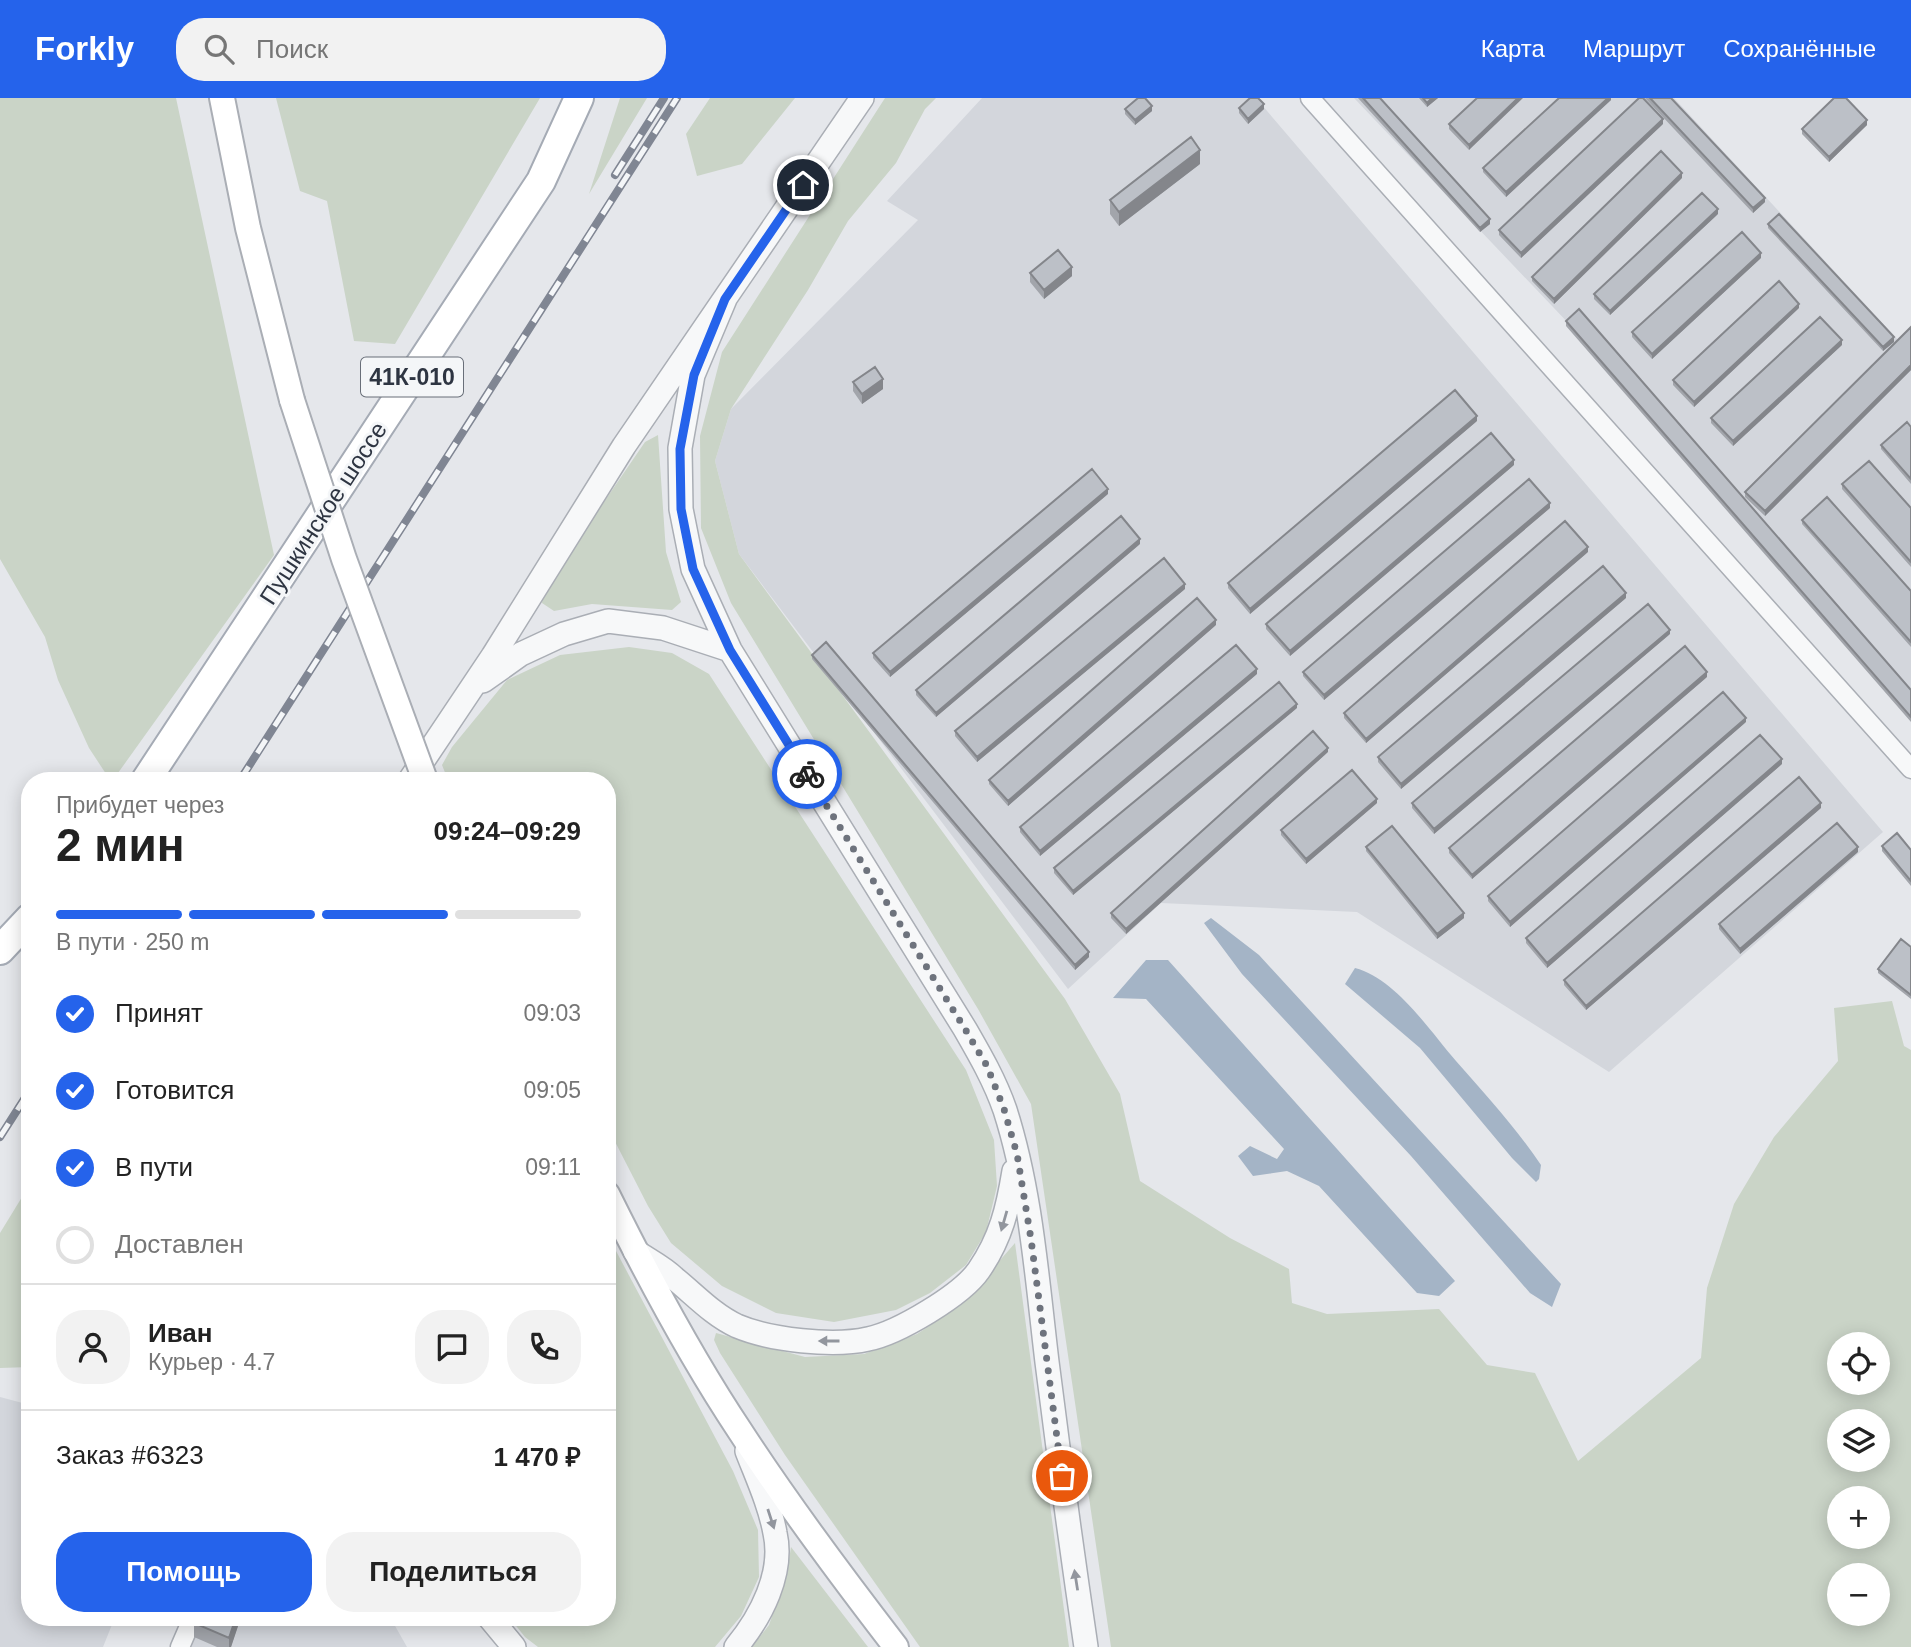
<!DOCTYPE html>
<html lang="ru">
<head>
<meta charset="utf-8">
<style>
	:root { --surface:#fff; --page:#f2f2f2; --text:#222; --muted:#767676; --line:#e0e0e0; --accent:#2563eb }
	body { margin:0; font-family:Arial,sans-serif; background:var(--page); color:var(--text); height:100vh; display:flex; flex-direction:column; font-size:26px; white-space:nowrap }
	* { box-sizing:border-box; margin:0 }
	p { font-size:23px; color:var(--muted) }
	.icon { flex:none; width:38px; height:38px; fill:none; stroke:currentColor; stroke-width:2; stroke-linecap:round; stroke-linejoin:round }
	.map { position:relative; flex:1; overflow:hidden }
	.panel { position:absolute; left:21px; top:674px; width:595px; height:854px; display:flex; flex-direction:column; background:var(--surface); border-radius:28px; box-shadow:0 4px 18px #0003 }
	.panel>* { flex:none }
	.controls { position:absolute; left:1827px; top:1234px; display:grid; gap:14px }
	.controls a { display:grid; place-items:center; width:63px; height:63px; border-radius:50%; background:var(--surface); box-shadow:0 4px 18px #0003; font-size:35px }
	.pin { position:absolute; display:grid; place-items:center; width:60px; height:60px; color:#fff; margin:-30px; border:4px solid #fff; border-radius:50%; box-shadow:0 2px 7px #0007 }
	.courier { position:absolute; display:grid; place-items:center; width:70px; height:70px; margin:-35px; border:5px solid #2563eb; border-radius:50%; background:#fff; color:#222; box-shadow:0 2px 9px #0007 }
	.overview em { font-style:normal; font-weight:600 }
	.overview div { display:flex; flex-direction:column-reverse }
	.overview { display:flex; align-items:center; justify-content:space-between; height:119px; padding:0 35px }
	h1 { font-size:46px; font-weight:600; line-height:52px }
	.bar { display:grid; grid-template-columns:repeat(4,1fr); gap:10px 7px; align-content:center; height:84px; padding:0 35px }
	.bar i { height:9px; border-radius:5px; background:var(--line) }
	.bar .active { background:var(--accent) }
	.bar p { grid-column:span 4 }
	.line { display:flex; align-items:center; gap:18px; padding:0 35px; border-top:2px solid var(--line) }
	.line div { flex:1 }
	.round { display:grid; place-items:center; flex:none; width:74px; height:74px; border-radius:28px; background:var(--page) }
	ol { padding:0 35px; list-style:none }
	li { display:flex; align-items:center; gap:21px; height:77px }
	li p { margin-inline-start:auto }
	li .icon { padding:7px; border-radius:50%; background:var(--accent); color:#fff; stroke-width:4 }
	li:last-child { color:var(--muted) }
	li i { width:38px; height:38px; border:4px solid var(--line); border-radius:50% }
	.action { display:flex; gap:14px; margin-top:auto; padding:14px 35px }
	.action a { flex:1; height:80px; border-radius:28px; background:var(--accent); color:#fff; font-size:28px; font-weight:600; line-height:80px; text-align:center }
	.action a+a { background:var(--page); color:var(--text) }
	header { display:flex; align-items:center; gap:42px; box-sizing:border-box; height:98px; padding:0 35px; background:var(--accent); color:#fff }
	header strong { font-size:33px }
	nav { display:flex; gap:38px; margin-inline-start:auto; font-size:24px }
	.search { width:490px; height:63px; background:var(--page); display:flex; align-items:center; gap:18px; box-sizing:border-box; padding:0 24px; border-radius:28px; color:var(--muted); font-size:26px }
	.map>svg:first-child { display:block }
	.built { fill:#d3d6dc }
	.green { fill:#cad4c7; fill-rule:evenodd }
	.water { fill:#a4b4c6 }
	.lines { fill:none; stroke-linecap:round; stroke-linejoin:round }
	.minor-casing { stroke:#aaaeb5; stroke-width:21 }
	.tertiary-casing { stroke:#aaaeb5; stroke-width:26 }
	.secondary-casing { stroke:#aaaeb5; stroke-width:28 }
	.primary-casing { stroke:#a5abb5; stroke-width:32 }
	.minor { stroke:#f7f8f9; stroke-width:18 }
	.tertiary { stroke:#f7f8f9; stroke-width:23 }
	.secondary { stroke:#fff; stroke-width:24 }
	.primary { stroke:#fff; stroke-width:28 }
	.rail-casing { stroke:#808693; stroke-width:8 }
	.rail { stroke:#f4f6f8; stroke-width:5; stroke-dasharray:16; stroke-linecap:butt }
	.secondary-bridge-casing { stroke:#aaaeb5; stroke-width:28; stroke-linecap:butt }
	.secondary-bridge { stroke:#fff; stroke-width:24 }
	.wall { fill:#a2a5ab }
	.shaded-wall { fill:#84868b }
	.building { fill:#bcc0c7; stroke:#84868b; stroke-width:2 }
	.oneway { fill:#92969e }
	.done { stroke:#6e737d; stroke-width:7; stroke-dasharray:0 12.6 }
	.route { stroke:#2563eb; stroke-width:9 }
	.labels { text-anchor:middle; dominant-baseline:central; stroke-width:6; stroke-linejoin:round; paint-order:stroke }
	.shield { fill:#f4f6f8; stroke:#696f79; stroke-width:2 }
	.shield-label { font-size:23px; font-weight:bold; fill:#2e3542 }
	.street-label { font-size:24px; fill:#2e3542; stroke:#f4f6f8 }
</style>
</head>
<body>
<header>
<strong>Forkly</strong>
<div class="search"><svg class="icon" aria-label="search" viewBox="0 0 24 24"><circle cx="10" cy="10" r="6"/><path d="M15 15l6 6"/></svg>Поиск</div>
<nav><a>Карта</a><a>Маршрут</a><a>Сохранённые</a></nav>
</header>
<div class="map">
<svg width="1911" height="1549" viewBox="0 0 1911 1549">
	<rect width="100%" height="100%" fill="#e5e7eb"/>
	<path class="built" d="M982,0H1256L1883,734L1609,974L1357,814L1161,805L1068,891L739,456L715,363L731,311L918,122L887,103Z
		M1354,0H1674L1899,243L1911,234V613L1572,229Z
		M0,1299L30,1307V1519H115L103,1549H0Z
		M199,1519H390L407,1549H187Z"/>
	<path class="green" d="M0,0H176L274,457L113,682H110L89,650L58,582L45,539L0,461Z
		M276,0H540L395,246L354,243L327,103L300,93Z
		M620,0H647L589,96Z
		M710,0H795L742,66L697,78L686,36Z
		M885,0H936L925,11L896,65L848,123L808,192L731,311L715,363L739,456L1065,901L1120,996L1140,1083L1230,1140L1289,1171L1292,1205L1327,1216L1439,1211L1487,1267L1535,1275L1578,1363L1701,1260L1707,1190L1734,1106L1774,1039L1838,963L1834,910L1892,903L1904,948L1911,952V1549H1111L1031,1006L978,911L731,505L701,430L700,338L722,254ZM1839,1246H1878V1284H1839ZM1839,1323H1878V1362H1839ZM1839,1400H1878V1438H1839ZM1839,1477H1878V1516H1839Z
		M658,337L666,454L681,504L672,512L592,506L554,513L542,505L543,493L645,344Z
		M629,549L672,555L709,576L966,972L994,1042L997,1088L986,1134L966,1167L930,1195L896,1212L834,1224L776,1215L722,1188L671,1145L648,1108L607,1028V682H448L442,667L452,649L507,582L560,557Z
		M30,1086V1269L0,1270V1135Z
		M607,1136L733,1373L758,1432L759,1479L741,1518L715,1549H538L525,1539L509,1519H607Z
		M1015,1145L1069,1549H920L785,1357L720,1255L714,1242L716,1235L805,1259L864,1256L917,1236L961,1207Z
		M791,1449L868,1549H752L769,1527L787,1475Z"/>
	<path class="water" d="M1211,820L1259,857L1561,1186L1552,1209L1530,1195L1411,1058L1242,876L1204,825Z
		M1146,862H1168L1455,1183L1439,1198L1417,1195L1319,1088L1287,1073L1253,1078L1238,1058L1250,1048L1277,1061L1284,1051L1146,901L1113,900Z
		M1355,870C1395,880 1430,933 1456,963C1486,997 1516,1030 1541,1067L1539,1081L1536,1084L1512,1060L1420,950L1345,886Z"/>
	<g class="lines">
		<g class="minor-casing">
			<path id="minor" d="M1310,0L1911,671
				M180,1549L193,1519"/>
		</g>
		<g class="tertiary-casing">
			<path id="tertiary" d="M725,201L693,277L680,350L681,411L693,471L730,552L965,931C980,957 995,983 1005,1012C1031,1093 1037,1181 1047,1264C1059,1359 1072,1454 1086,1549
				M483,583L521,556L564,536L608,523L663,530L730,552
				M410,682L493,558L624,348L862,0
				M635,1153C648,1162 663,1169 674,1180C694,1196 713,1217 737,1228C770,1242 833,1249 868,1241C898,1235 962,1197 979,1172C1001,1140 1008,1110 1014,1073
				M489,1519L514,1549
				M736,1549C761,1519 784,1475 775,1435C770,1407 757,1379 747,1353"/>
		</g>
		<g class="secondary-casing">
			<path id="secondary" d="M222,0L248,130L292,302
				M607,1096C647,1177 690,1258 740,1333C788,1407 842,1479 896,1549"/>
		</g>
		<g class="primary-casing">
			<path id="primary" d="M146,682L541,83L579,0
				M0,852L30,820"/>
		</g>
		<use href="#minor" class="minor"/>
		<use href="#tertiary" class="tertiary"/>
		<use href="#secondary" class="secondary"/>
		<use href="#primary" class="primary"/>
		<g class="rail-casing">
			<path id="rail" d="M615,77L664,0
				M240,682L677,0
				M0,1039L30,992"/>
		</g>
		<use href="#rail" class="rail"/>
		<g class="secondary-bridge-casing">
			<path id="secondary-bridge" d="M292,302L344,461L425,682"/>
		</g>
		<use href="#secondary-bridge" class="secondary-bridge"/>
	</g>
	<path class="wall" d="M1358,0H1380L1490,126L1480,134Z
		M1419,0H1438L1427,9Z
		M1477,0L1469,52L1449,31V26Z
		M1611,0V2L1506,99L1483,74V70Z
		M1645,0H1671L1765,104L1753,115Z
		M1239,10L1264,11L1248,26L1239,15Z
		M1125,11L1152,13L1135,27L1125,16Z
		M1663,26L1521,160L1499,137V132Z
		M1867,27L1829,64L1802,36V31Z
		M1200,66L1119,128L1110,116V102Z
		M1682,80L1554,206L1532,183V179Z
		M1718,116L1610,217L1594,201V196Z
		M1768,126L1894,244L1883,253L1768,130Z
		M1761,160L1652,261L1632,239V234Z
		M1030,175L1072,178L1044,201L1030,184Z
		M1799,210L1694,309L1673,287V282Z
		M1566,223L1911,592V624L1566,228Z
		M1911,229V272L1765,418L1745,399V394Z
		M1842,247L1733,348L1711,325V320Z
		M853,284L883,291L862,306L853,293Z
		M1477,323L1250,516L1228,490V485Z
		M1911,329V386L1881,351V347Z
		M1514,367L1290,558L1266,531V526Z
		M1842,386L1911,410V469L1842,391Z
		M1108,396L890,579L873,560V555Z
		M1550,410L1324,602L1303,578V574Z
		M1802,422L1911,493V549L1802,426Z
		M1140,446L936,619L916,597V592Z
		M1588,454L1366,645L1344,620V615Z
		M1185,491L977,664L955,638V633Z
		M1626,500L1401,691L1378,664V659Z
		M1216,527L1008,708L989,686V682Z
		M1670,536L1434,736L1412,710V705Z
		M812,557L1089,859L1075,872L812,561Z
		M1257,576L1040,758L1020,734V729Z
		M1707,579L1472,781L1449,755V750Z
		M1297,610L1073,797L1054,775V770Z
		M1746,624L1510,829L1488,803V798Z
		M1328,654L1126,836L1111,820V815Z
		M1782,666L1547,870L1526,845V840Z
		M1377,705L1306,766L1281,737V732Z
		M1821,710L1586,912L1564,887V882Z
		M1882,748L1911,752V788L1882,753Z
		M1366,749L1464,820L1437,841L1366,753Z
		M1858,754L1740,856L1719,831V826Z
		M1911,849V901L1878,875V871Z
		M196,1519H241L231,1549H217L194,1539V1525Z"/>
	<path class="shaded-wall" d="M1432,0H1438L1427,9V5Z
		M1518,0H1523L1469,52V47Z
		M1608,0H1611V2L1506,99V94Z
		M1264,6V11L1248,26V21Z
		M1152,8V13L1135,27V22Z
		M1663,21V26L1521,160V155Z
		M1867,22V27L1829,64V59Z
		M1200,52V66L1119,128V114Z
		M1682,75V80L1554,206V201Z
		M1765,100V104L1753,115V110Z
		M1718,111V116L1610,217V213Z
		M1490,121V126L1480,134V130Z
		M1761,155V160L1652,261V256Z
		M1072,169V178L1044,201V192Z
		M1799,206V210L1694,309V304Z
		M1894,239V244L1883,253V249Z
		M1842,242V247L1733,348V343Z
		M1911,267V272L1765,418V413Z
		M883,281V291L862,306V296Z
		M1477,318V323L1250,516V511Z
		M1514,362V367L1290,558V553Z
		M1108,391V396L890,579V574Z
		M1550,405V410L1324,602V597Z
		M1140,441V446L936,619V615Z
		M1588,449V454L1366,645V641Z
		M1185,486V491L977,664V659Z
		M1626,495V500L1401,691V686Z
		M1216,522V527L1008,708V703Z
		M1670,532V536L1434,736V731Z
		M1257,571V576L1040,758V753Z
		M1707,574V579L1472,781V777Z
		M1297,606V610L1073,797V793Z
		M1746,620V624L1510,829V824Z
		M1328,650V654L1126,836V831Z
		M1782,661V666L1547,870V865Z
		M1377,701V705L1306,766V761Z
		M1821,705V710L1586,912V908Z
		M1858,749V754L1740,856V851Z
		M1464,815V820L1437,841V836Z
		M1089,854V859L1075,872V867Z
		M236,1519H241L231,1549H229V1540Z"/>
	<path class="building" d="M1138,0H1145L1152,8L1135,22L1125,11Z
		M1250,0H1258L1264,6L1248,21L1239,10Z
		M1363,0H1380L1490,121L1480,130Z
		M1423,0H1432L1427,5Z
		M1477,0H1518L1469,47L1449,26Z
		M1559,0H1608L1506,94L1483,70Z
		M1639,0H1643L1663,21L1521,155L1499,132Z
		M1650,0H1671L1765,100L1753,110Z
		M1834,0H1846L1867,22L1829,59L1802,31Z
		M1191,39L1200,52L1119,114L1110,102Z
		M1661,53L1682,75L1554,201L1532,179Z
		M1702,95L1718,111L1610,213L1594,196Z
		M1779,116L1894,239L1883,249L1768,126Z
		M1742,134L1761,155L1652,256L1632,234Z
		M1058,152L1072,169L1044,192L1030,175Z
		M1779,183L1799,206L1694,304L1673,282Z
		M1579,211L1911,592V619L1566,223Z
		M1820,219L1842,242L1733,343L1711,320Z
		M1911,229V267L1765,413L1745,394Z
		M875,269L883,281L862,296L853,284Z
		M1455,292L1477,318L1250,511L1228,485Z
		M1907,324L1911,329V381L1881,347Z
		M1491,335L1514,362L1290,553L1266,526Z
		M1869,363L1911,410V464L1842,386Z
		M1092,371L1108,391L890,574L873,555Z
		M1529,381L1550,405L1324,597L1303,574Z
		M1827,399L1911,493V544L1802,422Z
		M1121,418L1140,441L936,615L916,592Z
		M1565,423L1588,449L1366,641L1344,615Z
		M1164,460L1185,486L977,659L955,633Z
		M1603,468L1626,495L1401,686L1378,659Z
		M1197,500L1216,522L1008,703L989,682Z
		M1648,506L1670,532L1434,731L1412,705Z
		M826,544L1089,854L1075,867L812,557Z
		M1236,547L1257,571L1040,753L1020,729Z
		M1685,548L1707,574L1472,777L1449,750Z
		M1279,584L1297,606L1073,793L1054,770Z
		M1723,594L1746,620L1510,824L1488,798Z
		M1313,633L1328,650L1126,831L1111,815Z
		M1760,637L1782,661L1547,865L1526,840Z
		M1352,672L1377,701L1306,761L1281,732Z
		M1799,679L1821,705L1586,908L1564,882Z
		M1837,725L1858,749L1740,851L1719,826Z
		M1392,728L1464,815L1437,836L1366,749Z
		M1897,735L1911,752V783L1882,748Z
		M1901,841L1911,849V897L1878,871Z
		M196,1519H236L229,1540L194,1525Z"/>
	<defs><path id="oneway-solid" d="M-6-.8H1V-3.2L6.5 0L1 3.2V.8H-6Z" transform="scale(1.75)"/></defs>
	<g class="oneway">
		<use href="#oneway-solid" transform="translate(1004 1123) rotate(106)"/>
		<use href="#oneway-solid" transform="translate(829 1243) rotate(180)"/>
		<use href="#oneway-solid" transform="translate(771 1421) rotate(72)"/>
		<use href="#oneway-solid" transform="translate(1076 1482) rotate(-99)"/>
	</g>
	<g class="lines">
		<path class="done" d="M807,676L965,931L987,968L1004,1011L1017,1056L1031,1141L1062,1378"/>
		<path class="route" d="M803,87L725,201L694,277L680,351L681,411L693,471L730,552L807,676"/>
	</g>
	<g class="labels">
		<rect class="shield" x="361" y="259.5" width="102" height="39" rx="5"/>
		<g class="shield-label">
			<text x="412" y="279">41К-010</text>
		</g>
		<g class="street-label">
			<text transform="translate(323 415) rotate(-57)">Пушкинское шоссе</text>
		</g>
	</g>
</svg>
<div class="controls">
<a><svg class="icon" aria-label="locate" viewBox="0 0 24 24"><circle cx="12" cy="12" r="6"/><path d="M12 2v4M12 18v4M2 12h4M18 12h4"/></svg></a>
<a><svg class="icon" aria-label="layers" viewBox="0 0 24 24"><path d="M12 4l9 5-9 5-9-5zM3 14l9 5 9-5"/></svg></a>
<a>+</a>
<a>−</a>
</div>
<div class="pin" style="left:1062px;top:1378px;background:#ea580c"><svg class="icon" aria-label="bag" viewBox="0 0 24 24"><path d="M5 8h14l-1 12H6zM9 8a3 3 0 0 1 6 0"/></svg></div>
<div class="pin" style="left:803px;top:87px;background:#1f2937"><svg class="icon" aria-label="home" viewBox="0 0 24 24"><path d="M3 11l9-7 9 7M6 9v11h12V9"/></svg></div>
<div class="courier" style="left:807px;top:676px"><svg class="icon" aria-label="bike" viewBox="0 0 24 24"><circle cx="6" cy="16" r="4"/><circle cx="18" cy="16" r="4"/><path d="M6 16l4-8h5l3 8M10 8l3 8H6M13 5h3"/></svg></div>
<section class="panel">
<div class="overview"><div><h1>2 мин</h1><p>Прибудет через</p></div><em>09:24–09:29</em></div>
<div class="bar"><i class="active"></i><i class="active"></i><i class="active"></i><i></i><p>В пути · 250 m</p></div>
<ol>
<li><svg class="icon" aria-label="check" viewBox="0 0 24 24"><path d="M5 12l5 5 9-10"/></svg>Принят<p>09:03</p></li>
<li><svg class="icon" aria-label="check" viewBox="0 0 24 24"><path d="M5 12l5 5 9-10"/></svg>Готовится<p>09:05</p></li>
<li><svg class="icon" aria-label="check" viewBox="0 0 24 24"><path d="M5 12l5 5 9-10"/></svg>В пути<p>09:11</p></li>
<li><i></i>Доставлен</li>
</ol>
<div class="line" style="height:126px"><a class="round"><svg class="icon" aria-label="person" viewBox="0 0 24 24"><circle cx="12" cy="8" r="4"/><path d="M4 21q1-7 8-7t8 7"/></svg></a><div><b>Иван</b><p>Курьер · 4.7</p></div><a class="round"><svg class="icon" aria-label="chat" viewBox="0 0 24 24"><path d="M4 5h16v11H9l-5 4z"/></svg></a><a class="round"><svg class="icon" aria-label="phone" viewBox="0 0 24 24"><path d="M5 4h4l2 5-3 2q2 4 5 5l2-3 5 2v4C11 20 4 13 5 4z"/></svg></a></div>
<div class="line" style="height:91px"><div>Заказ #6323</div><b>1 470 ₽</b></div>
<div class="action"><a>Помощь</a><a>Поделиться</a></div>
</section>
</div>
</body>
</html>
